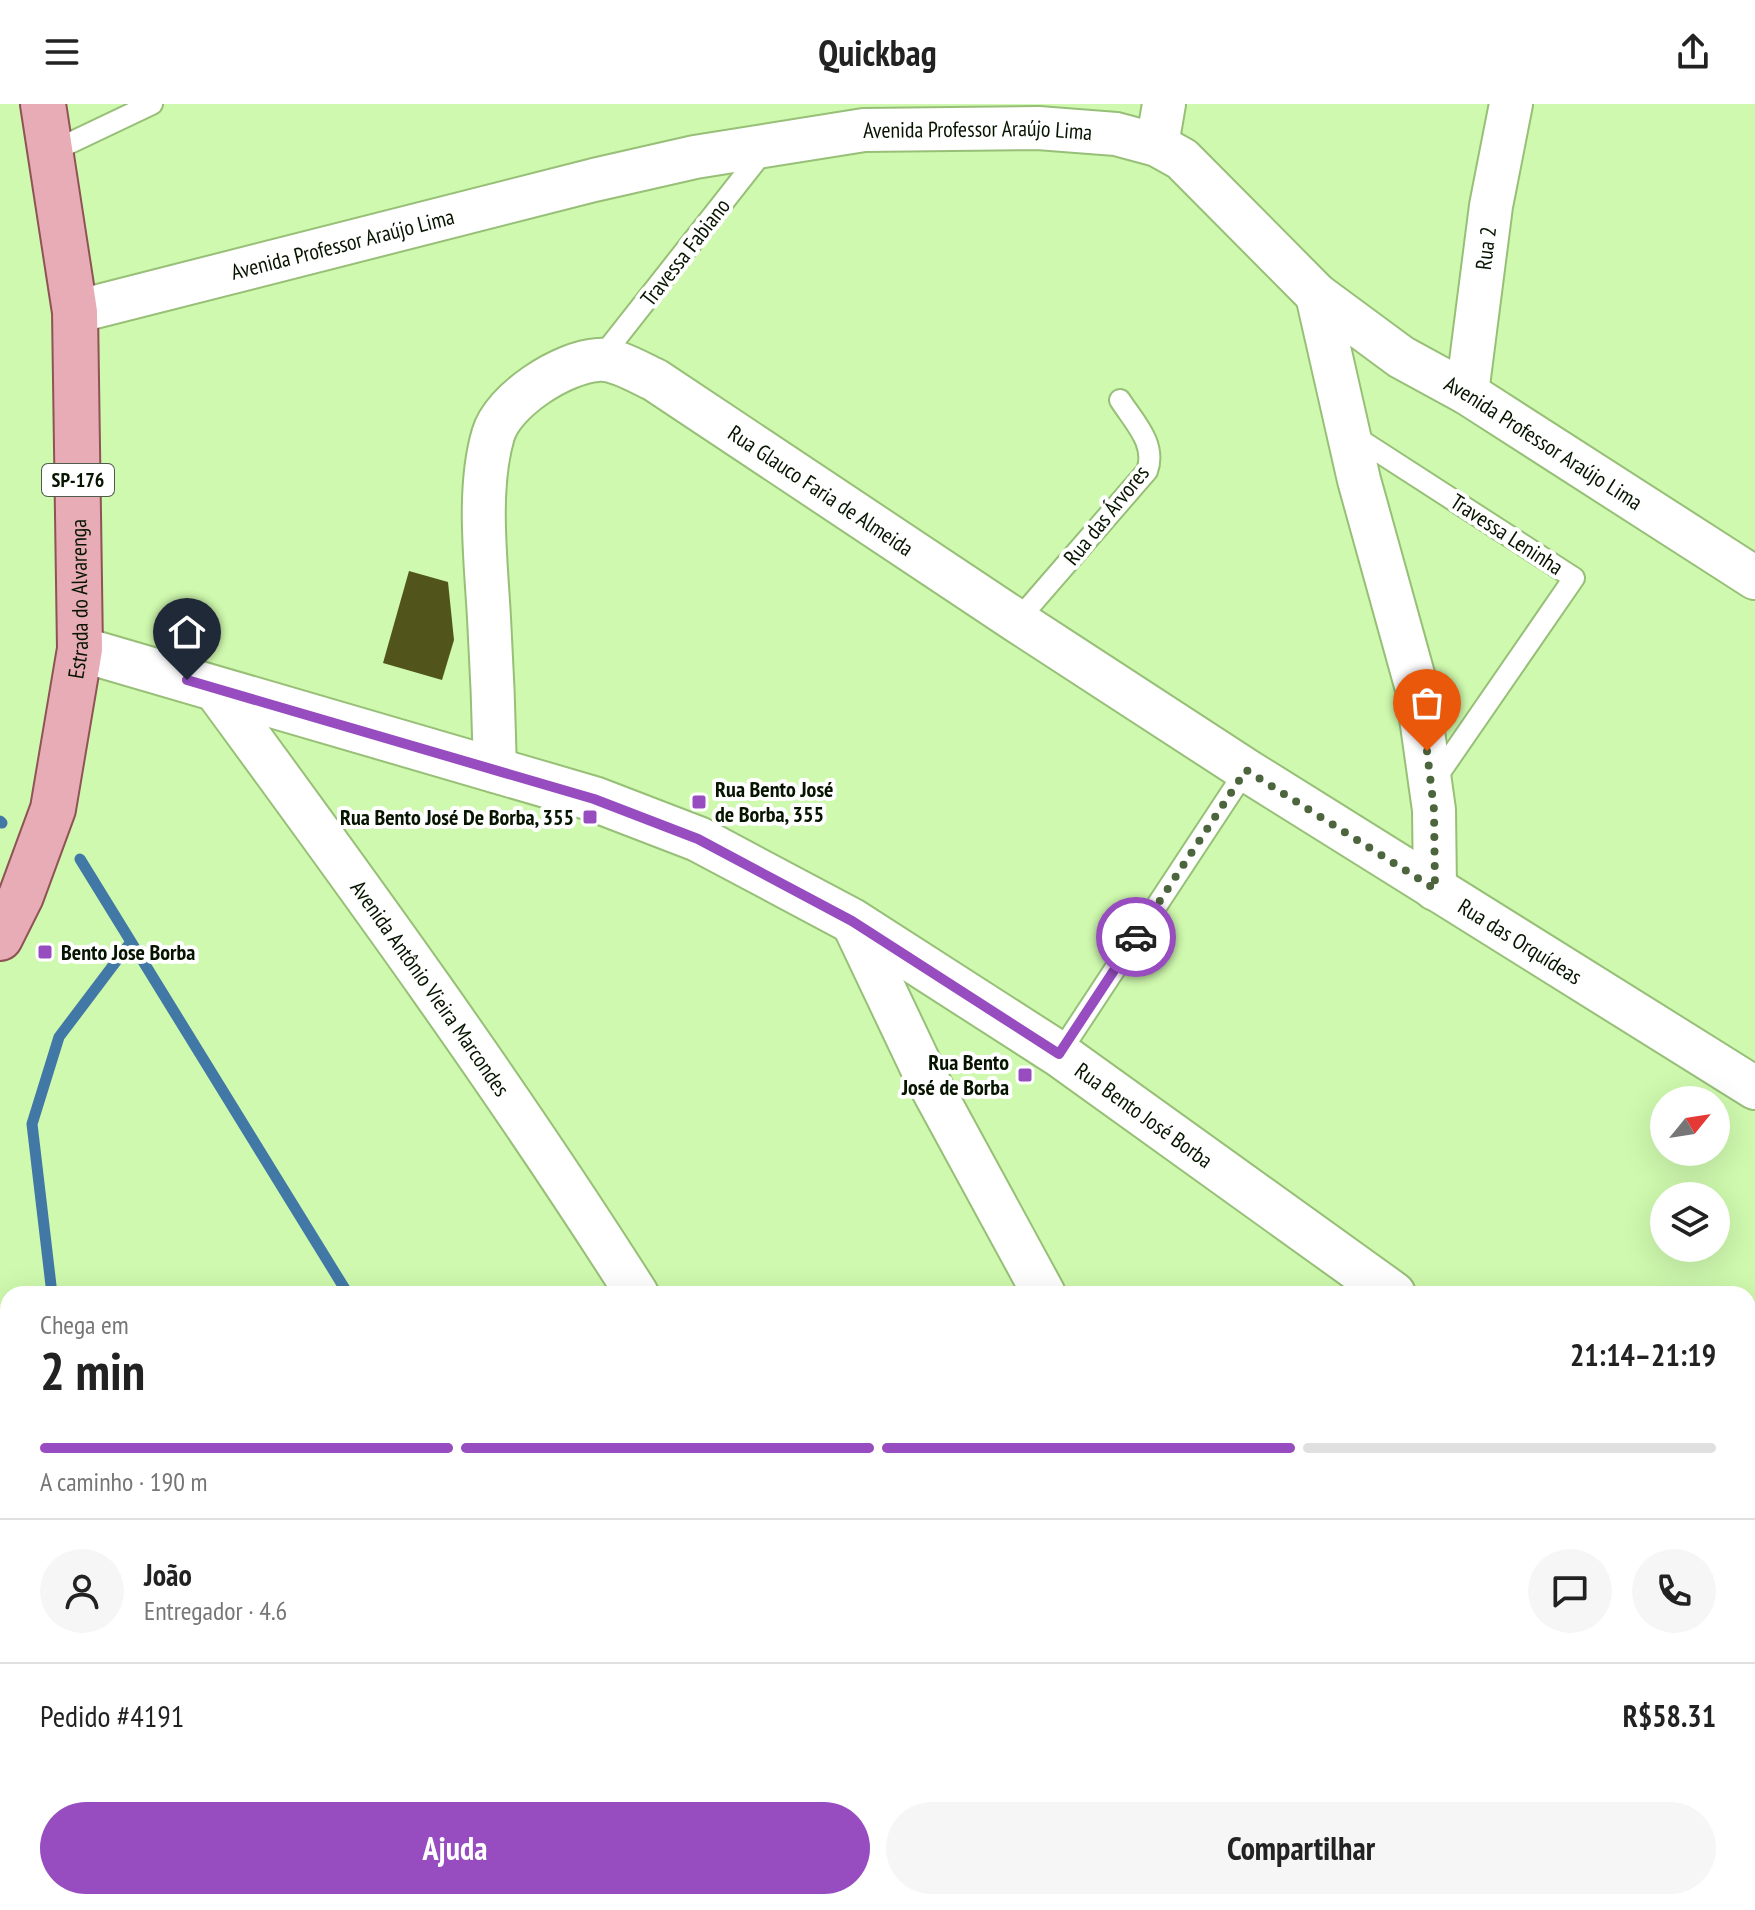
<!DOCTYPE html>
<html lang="pt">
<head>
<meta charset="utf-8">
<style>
	:root { --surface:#fff; --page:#f6f6f6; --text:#222; --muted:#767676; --line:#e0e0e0; --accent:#974dc0 }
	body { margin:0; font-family:"PT Sans Narrow",sans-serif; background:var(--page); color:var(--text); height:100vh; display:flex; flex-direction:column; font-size:30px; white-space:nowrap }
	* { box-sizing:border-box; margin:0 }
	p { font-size:26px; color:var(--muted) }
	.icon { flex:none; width:44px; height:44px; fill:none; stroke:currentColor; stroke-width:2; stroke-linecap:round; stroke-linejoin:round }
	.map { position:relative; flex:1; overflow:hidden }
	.details { position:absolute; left:0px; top:1182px; width:1756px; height:624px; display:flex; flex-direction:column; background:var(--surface); border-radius:24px 24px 0 0; box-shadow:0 8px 32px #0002 }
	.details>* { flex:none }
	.needle { width:52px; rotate:60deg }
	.fabs { position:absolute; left:1650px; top:982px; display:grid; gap:16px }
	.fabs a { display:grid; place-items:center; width:80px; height:80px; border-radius:50%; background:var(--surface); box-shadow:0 8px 32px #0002; font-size:40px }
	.pin { position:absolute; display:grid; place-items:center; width:68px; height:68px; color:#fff; margin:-82px -34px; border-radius:50% 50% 50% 0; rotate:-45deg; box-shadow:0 0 8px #0007 }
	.pin .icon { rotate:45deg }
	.courier { position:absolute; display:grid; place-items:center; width:80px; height:80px; margin:-40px; border:6px solid #974dc0; border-radius:50%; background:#fff; color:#222; box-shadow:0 2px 10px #0007 }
	.headline em { font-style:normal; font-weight:800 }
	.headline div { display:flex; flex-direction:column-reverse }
	.headline { display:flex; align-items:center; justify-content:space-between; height:136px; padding:0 40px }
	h1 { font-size:52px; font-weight:800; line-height:60px }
	.bar { display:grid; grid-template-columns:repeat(4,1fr); gap:12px 8px; align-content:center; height:96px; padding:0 40px }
	.bar i { height:10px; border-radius:6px; background:var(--line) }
	.bar .on { background:var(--accent) }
	.bar p { grid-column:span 4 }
	.line { display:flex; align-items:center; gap:20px; padding:0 40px; border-top:2px solid var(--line) }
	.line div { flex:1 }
	.round { display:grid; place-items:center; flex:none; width:84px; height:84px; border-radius:42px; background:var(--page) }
	.cta { display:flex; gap:16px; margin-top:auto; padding:16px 40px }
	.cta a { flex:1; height:92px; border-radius:48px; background:var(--accent); color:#fff; font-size:32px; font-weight:800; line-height:92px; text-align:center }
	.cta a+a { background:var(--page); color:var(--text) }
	header { display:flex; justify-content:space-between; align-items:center; height:104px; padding:0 40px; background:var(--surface); font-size:36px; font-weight:800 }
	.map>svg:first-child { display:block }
	.garden { fill:#9ccb75 }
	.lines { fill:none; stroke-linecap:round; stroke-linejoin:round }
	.stream { stroke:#4278a6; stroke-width:11 }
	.building { fill:#52551b }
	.service-casing { stroke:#97bf77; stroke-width:24 }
	.minor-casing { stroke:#97bf77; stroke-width:46 }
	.tertiary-casing { stroke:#97bf77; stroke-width:48 }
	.primary-casing { stroke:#8e5355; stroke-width:48 }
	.path { stroke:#91b278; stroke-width:5; stroke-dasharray:8 4; stroke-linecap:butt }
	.service { stroke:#fff; stroke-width:20 }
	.minor { stroke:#fff; stroke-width:42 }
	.tertiary { stroke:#fff; stroke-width:44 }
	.primary { stroke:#e7acb5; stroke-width:44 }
	.done { stroke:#4d653d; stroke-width:8; stroke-dasharray:0 14.4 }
	.route { stroke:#974dc0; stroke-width:10 }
	.poi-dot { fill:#974dc0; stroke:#fff; stroke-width:3 }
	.labels { text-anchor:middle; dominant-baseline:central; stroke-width:8; stroke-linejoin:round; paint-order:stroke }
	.shield { fill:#fff; stroke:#515b4c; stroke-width:2 }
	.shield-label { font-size:20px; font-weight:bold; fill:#071500 }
	.street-label { font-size:22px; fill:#071500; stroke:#fff }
	.poi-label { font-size:22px; font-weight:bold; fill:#071500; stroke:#fff; text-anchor:start }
</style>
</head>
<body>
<header><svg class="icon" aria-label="menu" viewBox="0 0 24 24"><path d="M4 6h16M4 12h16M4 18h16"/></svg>Quickbag<svg class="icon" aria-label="share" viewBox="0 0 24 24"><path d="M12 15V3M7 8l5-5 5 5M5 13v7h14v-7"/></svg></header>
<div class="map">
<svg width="1755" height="1806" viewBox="0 0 1755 1806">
	<rect width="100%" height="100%" fill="#cff9ae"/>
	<path class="garden" d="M320,1798H613L617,1806H324Z"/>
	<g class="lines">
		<path class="stream" d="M0,717L2,719
			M80,755L348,1190
			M52,1190L32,1020L59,933L130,839
			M98,1798L99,1806
			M720,1798L725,1806"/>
	</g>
	<path class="building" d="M409,467L448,478L454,536L442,576L383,559Z"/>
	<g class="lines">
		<g class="service-casing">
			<path id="service" d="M51,48L152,0
				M600,255L766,44
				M1351,330L1574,474L1434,677
				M1017,517L1147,367C1157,340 1134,318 1120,296
				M1059,950L1246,666"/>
		</g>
		<g class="minor-casing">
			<g id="minor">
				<path d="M1157,41L1164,0"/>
				<path d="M1317,191L1359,376L1417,585L1434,706L1435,785"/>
				<path id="s1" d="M75,208L594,76L695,53L864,26L1038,24L1116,30L1157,41L1182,55L1317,191L1401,253L1467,289L1755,474"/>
				<path id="s2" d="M1467,289L1491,102L1511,0"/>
				<path id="s3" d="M214,584C360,783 505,982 637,1190"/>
				<path id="s4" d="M495,667C494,616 492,565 489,514C486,457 477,386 493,331C503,296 563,258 598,256C616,254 639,269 655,276L1017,517L1246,666L1755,984"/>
				<path d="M852,817L927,975L1044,1190"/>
				<path d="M1748,1269L1755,1267"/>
				<path d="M0,1768L8,1784"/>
				<path d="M1016,1798L1022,1806"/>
				<path d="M1685,1798L1700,1806"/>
			</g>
		</g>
		<g class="tertiary-casing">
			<g id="tertiary">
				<path id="s5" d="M80,545L594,695L698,735L852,817L1059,950L1393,1190"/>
				<path d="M1748,1436L1755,1441"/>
			</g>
		</g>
		<g class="primary-casing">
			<g id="primary">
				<path id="s6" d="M0,834L21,792L53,705L80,545L75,208L43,0"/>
			</g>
		</g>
		<path class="path" d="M0,1304H8
			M269,1798L273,1806"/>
		<use href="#service" class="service"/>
		<use href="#minor" class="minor"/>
		<use href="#tertiary" class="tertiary"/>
		<use href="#primary" class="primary"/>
	</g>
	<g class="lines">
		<path class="done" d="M1136,833L1246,666L1435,785L1434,706L1427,647"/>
		<path class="route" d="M187,576L594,695L698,735L852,817L1059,950L1136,833"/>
	</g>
	<g class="poi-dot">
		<rect x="691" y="690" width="16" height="16" rx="4"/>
		<rect x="582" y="705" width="16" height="16" rx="4"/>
		<rect x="37" y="840" width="16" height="16" rx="4"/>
		<rect x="1017" y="963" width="16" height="16" rx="4"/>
	</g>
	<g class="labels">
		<rect class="shield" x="42" y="360" width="72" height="32" rx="6"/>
		<g class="shield-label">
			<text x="78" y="376">SP-176</text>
		</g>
		<g class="street-label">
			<text stroke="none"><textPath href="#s1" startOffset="924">Avenida Professor Araújo Lima</textPath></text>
			<text stroke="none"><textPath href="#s1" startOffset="276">Avenida Professor Araújo Lima</textPath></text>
			<text stroke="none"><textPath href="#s2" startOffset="146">Rua 2</textPath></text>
			<text transform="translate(685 148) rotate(-52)">Travessa Fabiano</text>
			<text stroke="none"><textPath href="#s1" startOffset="1596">Avenida Professor Araújo Lima</textPath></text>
			<text stroke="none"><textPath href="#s4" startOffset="732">Rua Glauco Faria de Almeida</textPath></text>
			<text transform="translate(1106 411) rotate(-51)">Rua das Árvores</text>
			<text transform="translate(1507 430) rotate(33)">Travessa Leninha</text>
			<text stroke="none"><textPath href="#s6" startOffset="352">Estrada do Alvarenga</textPath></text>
			<text stroke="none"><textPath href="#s4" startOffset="1564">Rua das Orquídeas</textPath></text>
			<text stroke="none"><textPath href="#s3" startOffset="370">Avenida Antônio Vieira Marcondes</textPath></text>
			<text stroke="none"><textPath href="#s5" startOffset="1172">Rua Bento José Borba</textPath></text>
		</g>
		<g class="poi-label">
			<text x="715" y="685">Rua Bento José<tspan x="715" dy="25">de Borba, 355</tspan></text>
			<text x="574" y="713" text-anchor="end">Rua Bento José De Borba, 355</text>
			<text x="61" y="848">Bento Jose Borba</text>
			<text x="1009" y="958" text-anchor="end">Rua Bento<tspan x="1009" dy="25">José de Borba</tspan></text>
		</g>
	</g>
</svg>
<div class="fabs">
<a><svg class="needle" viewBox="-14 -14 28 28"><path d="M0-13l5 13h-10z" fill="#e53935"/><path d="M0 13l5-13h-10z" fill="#767676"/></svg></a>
<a><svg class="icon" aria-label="layers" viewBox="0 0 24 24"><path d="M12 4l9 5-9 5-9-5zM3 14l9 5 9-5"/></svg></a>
</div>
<div class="pin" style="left:1427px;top:647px;background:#ea580c"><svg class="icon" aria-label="bag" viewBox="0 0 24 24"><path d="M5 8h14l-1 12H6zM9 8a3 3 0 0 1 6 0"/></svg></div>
<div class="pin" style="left:187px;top:576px;background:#1f2937"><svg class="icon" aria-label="home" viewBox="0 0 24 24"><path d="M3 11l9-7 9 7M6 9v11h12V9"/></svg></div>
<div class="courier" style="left:1136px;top:833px"><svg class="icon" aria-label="car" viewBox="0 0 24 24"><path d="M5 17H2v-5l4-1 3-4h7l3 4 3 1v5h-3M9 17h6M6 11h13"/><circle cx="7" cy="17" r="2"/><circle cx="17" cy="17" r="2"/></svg></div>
<section class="details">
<div class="headline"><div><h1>2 min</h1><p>Chega em</p></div><em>21:14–21:19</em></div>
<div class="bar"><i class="on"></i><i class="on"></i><i class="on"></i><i></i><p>A caminho · 190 m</p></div>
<div class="line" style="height:144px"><a class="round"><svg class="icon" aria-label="person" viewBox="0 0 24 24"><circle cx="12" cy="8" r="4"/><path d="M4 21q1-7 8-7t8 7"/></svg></a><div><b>João</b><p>Entregador · 4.6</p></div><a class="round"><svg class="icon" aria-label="chat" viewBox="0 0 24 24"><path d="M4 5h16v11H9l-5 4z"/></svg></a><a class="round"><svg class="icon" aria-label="phone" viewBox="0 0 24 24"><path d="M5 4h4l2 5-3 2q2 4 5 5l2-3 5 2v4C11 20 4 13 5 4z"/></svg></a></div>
<div class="line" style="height:104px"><div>Pedido #4191</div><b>R$58.31</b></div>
<div class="cta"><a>Ajuda</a><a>Compartilhar</a></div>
</section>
</div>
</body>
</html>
